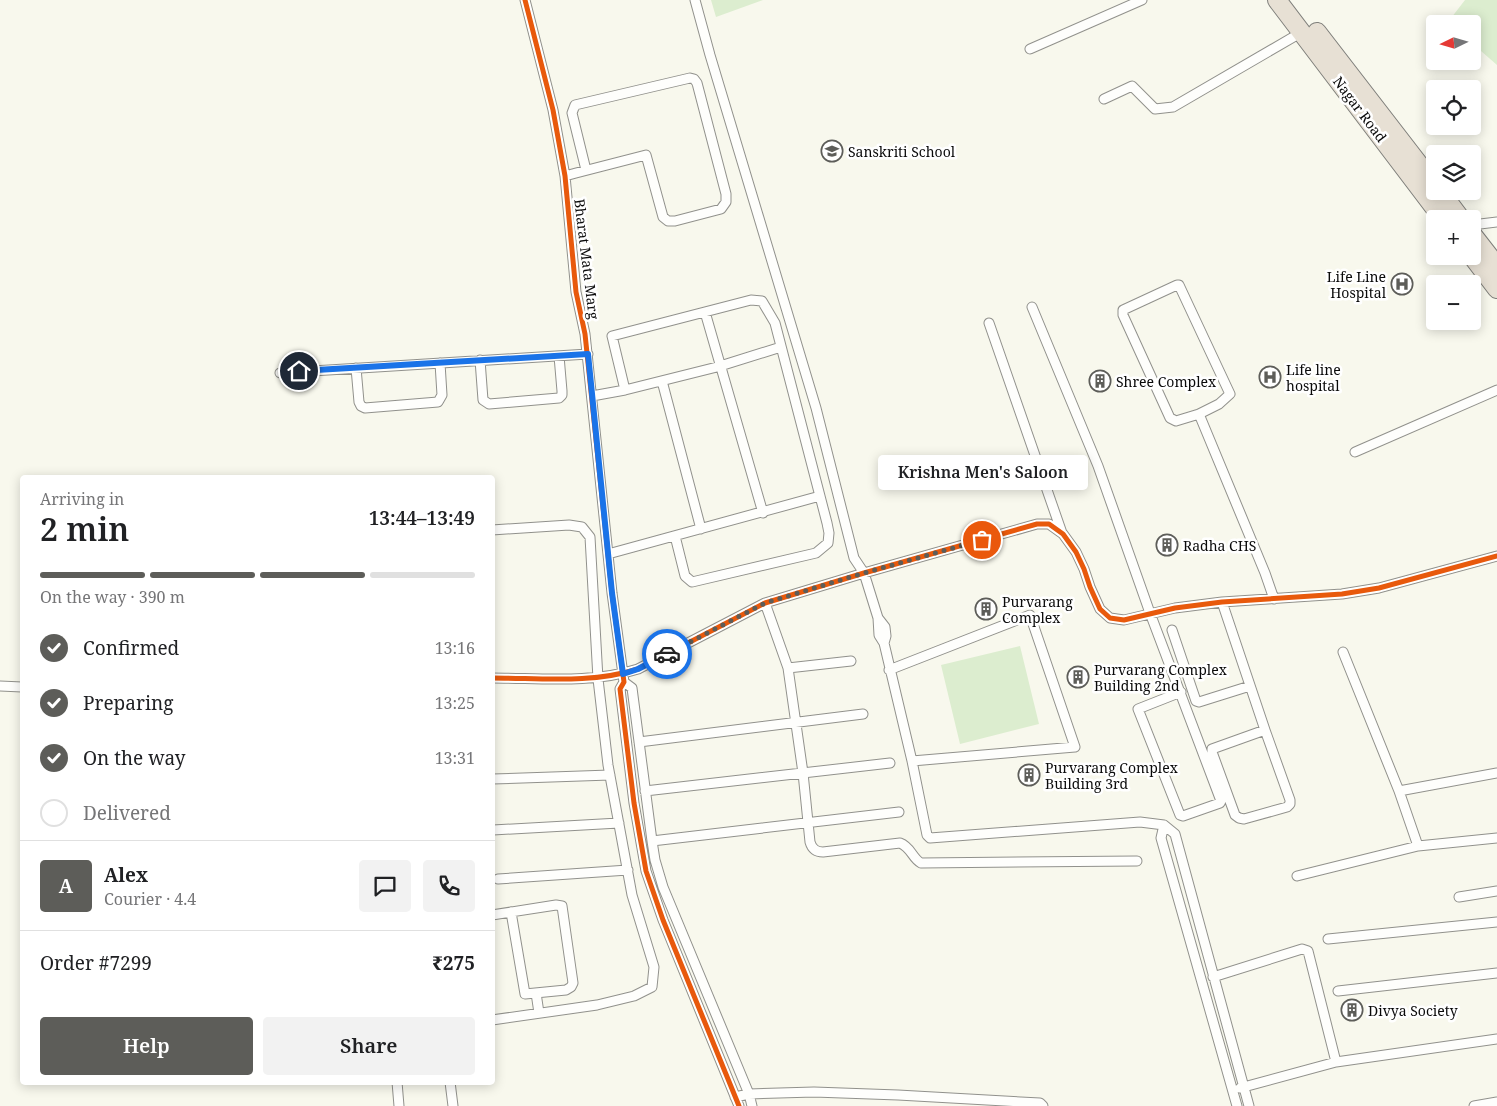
<!DOCTYPE html>
<html lang="en">
<head>
<meta charset="utf-8">
<style>
	:root { --surface:#fff; --page:#f2f2f2; --text:#202124; --muted:#757577; --line:#e0e0e0; --accent:#5d5d59 }
	body { margin:0; font-family:"Noto Serif",serif; background:var(--page); color:var(--text); height:100vh; display:flex; flex-direction:column; font-size:19px; white-space:nowrap }
	* { box-sizing:border-box; margin:0 }
	p { font-size:16px; color:var(--muted) }
	.icon { flex:none; width:28px; height:28px; fill:none; stroke:currentColor; stroke-width:2; stroke-linecap:round; stroke-linejoin:round }
	.map { position:relative; flex:1; overflow:hidden }
	.drawer { position:absolute; left:20px; top:475px; width:475px; height:610px; display:flex; flex-direction:column; background:var(--surface); border-radius:5px; box-shadow:0 2px 12px #0003 }
	.drawer>* { flex:none }
	.needle { width:32px; rotate:265deg }
	.fabs { position:absolute; left:1426px; top:15px; display:grid; gap:10px }
	.fabs a { display:grid; place-items:center; width:55px; height:55px; border-radius:5px; background:var(--surface); box-shadow:0 2px 12px #0003; font-size:25px }
	.pin { position:absolute; display:grid; place-items:center; width:42px; height:42px; color:#fff; margin:-21px; border:2px solid #fff; border-radius:50%; box-shadow:0 1px 5px #0007 }
	.courier { position:absolute; display:grid; place-items:center; width:50px; height:50px; margin:-25px; border:4px solid #1a73e8; border-radius:50%; background:#fff; color:#222; box-shadow:0 1px 6px #0007 }
	.bubble { position:absolute; height:35px; border-radius:5px; background:var(--surface); box-shadow:0 2px 12px #0003; font-size:16px; font-weight:600; line-height:35px; text-align:center }
	.summary em { font-style:normal; font-weight:600 }
	.summary div { display:flex; flex-direction:column-reverse }
	.summary { display:flex; align-items:center; justify-content:space-between; height:85px; padding:0 20px }
	h1 { font-size:32px; font-weight:600; line-height:38px }
	.bar { display:grid; grid-template-columns:repeat(4,1fr); gap:8px 5px; align-content:center; height:60px; padding:0 20px }
	.bar i { height:6px; border-radius:4px; background:var(--line) }
	.bar .selected { background:var(--accent) }
	.bar p { grid-column:span 4 }
	.line { display:flex; align-items:center; gap:12px; padding:0 20px; border-top:1px solid var(--line) }
	.line div { flex:1 }
	.round { display:grid; place-items:center; flex:none; width:52px; height:52px; border-radius:5px; background:var(--page) }
	ol { padding:0 20px; list-style:none }
	li { display:flex; align-items:center; gap:15px; height:55px }
	li p { margin-inline-start:auto }
	li .icon { padding:5px; border-radius:50%; background:var(--accent); color:#fff; stroke-width:4 }
	li:last-child { color:var(--muted) }
	li i { width:28px; height:28px; border:2px solid var(--line); border-radius:50% }
	.button { display:flex; gap:10px; margin-top:auto; padding:10px 20px }
	.button a { flex:1; height:58px; border-radius:5px; background:var(--accent); color:#fff; font-size:20px; font-weight:600; line-height:58px; text-align:center }
	.button a+a { background:var(--page); color:var(--text) }
	.map>svg:first-child { display:block }
	.green { fill:#dcedcf }
	.lines { fill:none; stroke-linecap:round; stroke-linejoin:round }
	.street-casing { stroke:#91918c; stroke-width:11 }
	.highway-casing { stroke:#7e7e7a; stroke-width:20 }
	.street { stroke:#fefefc; stroke-width:9 }
	.highway { stroke:#e7e0d4; stroke-width:18 }
	.cycleway-casing { stroke:#fff; stroke-width:8 }
	.cycleway { stroke:#e8590c; stroke-width:5 }
	.done { stroke:#5d5d59; stroke-width:5; stroke-dasharray:0 9 }
	.route { stroke:#1a73e8; stroke-width:6 }
	.labels { text-anchor:middle; dominant-baseline:central; stroke-width:5; stroke-linejoin:round; paint-order:stroke }
	.street-label { font-size:14px; fill:#0a0a0a; stroke:#fff }
	.poi-label { font-size:14px; fill:#0a0a0a; stroke:#fff; text-anchor:start }
</style>
</head>
<body>
<div class="map">
<svg width="1497" height="1106" viewBox="0 0 1497 1106">
	<rect width="100%" height="100%" fill="#f8f8ed"/>
	<path class="green" d="M711,0H763L716,17Z
		M1465,0H1497V65L1473,44L1472,24H1449L1448,22Z
		M1020,646L1039,724L960,744L941,665Z"/>
	<g class="lines">
		<g class="street-casing">
			<path id="street" d="M525,0L553,110L565,176L576,292L585,334L612,593L624,682L620,689L634,803L646,871L663,920L739,1106
				M695,0L710,55L816,408L854,558L864,573L878,618L885,627L886,636L884,643
				M1030,49L1142,0
				M1104,99L1132,86L1155,109L1173,107L1302,32
				M565,176L576,173L646,155L663,217L668,221H675L721,209L726,202V194L697,83L694,79L690,78L575,105L572,113L586,170
				M1472,225L1497,222
				M1032,307L1098,466L1150,613L1221,801L1220,803L1183,816L1180,815L1138,709L1181,692
				M705,312L763,513
				M989,323L1062,533
				M480,360L483,400L489,404L559,398L562,395V391L559,356
				M356,368L359,402L361,406L365,408L438,402L442,395L440,363
				M280,373L588,354
				M662,381L701,529
				M625,390L717,367L781,347
				M592,396L625,390L612,336L751,300L762,301L775,323L827,523L829,533L828,543L816,553L692,582L685,576L675,536
				M1199,414L1219,404L1230,394L1179,285H1177L1123,310V315L1170,418L1176,421L1199,414L1265,573L1274,599
				M1355,452L1497,390
				M492,530L569,525L582,527L590,537L598,679L608,765L632,895L654,967L652,987L634,996L597,1005L492,1020
				M608,554L820,496
				M1222,602L1265,730L1212,749V752L1235,815L1239,818L1244,819L1287,807L1290,804V800L1265,730
				M765,603L788,668
				M878,618L879,635L884,643L912,761L927,835L930,838L1140,822L1164,825
				M1172,630L1196,701L1199,702L1250,686
				M1343,652L1399,791L1418,846
				M851,661L788,668L803,773L810,842C812,849 816,852 823,852L900,843C911,847 912,858 921,863L1137,861
				M889,670L1030,615L1075,747L912,761
				M492,678C541,678 591,684 638,669L765,603L864,573L1037,524H1049L1063,534L1076,552L1084,569L1090,587L1100,609L1110,618L1124,620L1175,608L1222,602L1342,594L1379,588L1497,556
				M624,682L632,688L652,841L655,860L663,887L749,1094L752,1106
				M0,686L22,687
				M639,742L863,714
				M492,779L610,775
				M645,791L890,763
				M1399,791L1497,773
				M493,830L619,823
				M652,841L899,812
				M1297,876L1418,846L1497,838
				M498,879L628,870
				M1459,897L1497,891
				M492,915L556,905L562,906L573,983L571,987L566,990L525,994L511,912
				M1328,939L1497,922
				M1213,977L1302,949L1308,951L1336,1062
				M1338,991L1497,973
				M536,993L539,1013
				M397,1082L399,1106
				M450,1082L453,1106
				M1240,1088L1336,1062L1497,1039
				M735,1097L749,1094L814,1092L898,1095L1040,1103L1043,1106
				M1237,1106L1161,838L1164,825L1175,834L1249,1106
				M1474,1106L1497,1102"/>
		</g>
		<g class="highway-casing">
			<path id="highway" d="M1277,0L1443,219
				M1317,32L1435,185
				M1440,191L1461,219
				M1472,234L1497,266
				M1472,256L1497,289"/>
		</g>
		<use href="#street" class="street"/>
		<use href="#highway" class="highway"/>
		<g class="cycleway-casing">
			<path id="cycleway" d="M525,0L553,110L565,176L576,292L585,334L612,593L624,682L620,689L634,803L646,871L663,920L739,1106
				M492,678C541,678 591,684 638,669L765,603L864,573L1037,524H1049L1063,534L1076,552L1084,569L1090,587L1100,609L1110,618L1124,620L1175,608L1222,602L1342,594L1379,588L1497,556"/>
		</g>
		<use href="#cycleway" class="cycleway"/>
	</g>
	<g class="lines">
		<path class="done" d="M667,654L765,603L864,573L982,540"/>
		<path class="route" d="M299,371L588,354L612,593L623,674L638,669L667,654"/>
	</g>
	<defs>
		<g id="school-ring" transform="scale(1.125)"><circle r="9.5" fill="#fff" stroke="#5d5d59" stroke-width="1.5"/><path d="M0-5L7-2L0 1L-7-2ZM-4 1L0 2.5L4 1V4Q0 6-4 4Z" fill="#5d5d59"/></g>
		<g id="hospital-ring" transform="scale(1.125)"><circle r="9.5" fill="#fff" stroke="#5d5d59" stroke-width="1.5"/><path d="M-5-5h3v3.5h4V-5h3V5h-3V1.5h-4V5h-3Z" fill="#5d5d59"/></g>
		<g id="building-ring" transform="scale(1.125)"><circle r="9.5" fill="#fff" stroke="#5d5d59" stroke-width="1.5"/><path d="M-4-6H4V6H1V3H-1V6H-4ZM-2.5-4.3h1.7v1.8h-1.7ZM.8-4.3h1.7v1.8H.8ZM-2.5-1h1.7V.8h-1.7ZM.8-1h1.7V.8H.8Z" fill="#5d5d59"/></g>
	</defs>
	<g fill-rule="evenodd">
		<use href="#school-ring" x="832" y="151"/>
		<use href="#hospital-ring" x="1402" y="284"/>
		<use href="#hospital-ring" x="1270" y="377"/>
		<use href="#building-ring" x="1100" y="381"/>
		<use href="#building-ring" x="1167" y="545"/>
		<use href="#building-ring" x="986" y="609"/>
		<use href="#building-ring" x="1078" y="677"/>
		<use href="#building-ring" x="1029" y="775"/>
		<use href="#building-ring" x="1352" y="1010"/>
	</g>
	<g class="labels">
		<g class="street-label">
			<text transform="translate(1360 109) rotate(53)">Nagar Road</text>
			<text transform="translate(587 259) rotate(83)">Bharat Mata Marg</text>
		</g>
		<g class="poi-label">
			<text x="848" y="151">Sanskriti School</text>
			<text x="1386" y="276" text-anchor="end">Life Line<tspan x="1386" dy="16">Hospital</tspan></text>
			<text x="1286" y="369">Life line<tspan x="1286" dy="16">hospital</tspan></text>
			<text x="1116" y="381">Shree Complex</text>
			<text x="1183" y="545">Radha CHS</text>
			<text x="1002" y="601">Purvarang<tspan x="1002" dy="16">Complex</tspan></text>
			<text x="1094" y="669">Purvarang Complex<tspan x="1094" dy="16">Building 2nd</tspan></text>
			<text x="1045" y="767">Purvarang Complex<tspan x="1045" dy="16">Building 3rd</tspan></text>
			<text x="1368" y="1010">Divya Society</text>
		</g>
	</g>
</svg>
<div class="fabs">
<a><svg class="needle" viewBox="-14 -14 28 28"><path d="M0-13l5 13h-10z" fill="#e53935"/><path d="M0 13l5-13h-10z" fill="#757577"/></svg></a>
<a><svg class="icon" aria-label="locate" viewBox="0 0 24 24"><circle cx="12" cy="12" r="6"/><path d="M12 2v4M12 18v4M2 12h4M18 12h4"/></svg></a>
<a><svg class="icon" aria-label="layers" viewBox="0 0 24 24"><path d="M12 4l9 5-9 5-9-5zM3 14l9 5 9-5"/></svg></a>
<a>+</a>
<a>−</a>
</div>
<div class="pin" style="left:982px;top:540px;background:#ea580c"><svg class="icon" aria-label="bag" viewBox="0 0 24 24"><path d="M5 8h14l-1 12H6zM9 8a3 3 0 0 1 6 0"/></svg></div>
<div class="pin" style="left:299px;top:371px;background:#1f2937"><svg class="icon" aria-label="home" viewBox="0 0 24 24"><path d="M3 11l9-7 9 7M6 9v11h12V9"/></svg></div>
<div class="courier" style="left:667px;top:654px"><svg class="icon" aria-label="car" viewBox="0 0 24 24"><path d="M5 17H2v-5l4-1 3-4h7l3 4 3 1v5h-3M9 17h6M6 11h13"/><circle cx="7" cy="17" r="2"/><circle cx="17" cy="17" r="2"/></svg></div>
<div class="bubble" style="left:878px;top:455px;width:210px">Krishna Men's Saloon</div>
<section class="drawer">
<div class="summary"><div><h1>2 min</h1><p>Arriving in</p></div><em>13:44–13:49</em></div>
<div class="bar"><i class="selected"></i><i class="selected"></i><i class="selected"></i><i></i><p>On the way · 390 m</p></div>
<ol>
<li><svg class="icon" aria-label="check" viewBox="0 0 24 24"><path d="M5 12l5 5 9-10"/></svg>Confirmed<p>13:16</p></li>
<li><svg class="icon" aria-label="check" viewBox="0 0 24 24"><path d="M5 12l5 5 9-10"/></svg>Preparing<p>13:25</p></li>
<li><svg class="icon" aria-label="check" viewBox="0 0 24 24"><path d="M5 12l5 5 9-10"/></svg>On the way<p>13:31</p></li>
<li><i></i>Delivered</li>
</ol>
<div class="line" style="height:90px"><b class="round" style="background:var(--accent);color:#fff">A</b><div><b>Alex</b><p>Courier · 4.4</p></div><a class="round"><svg class="icon" aria-label="chat" viewBox="0 0 24 24"><path d="M4 5h16v11H9l-5 4z"/></svg></a><a class="round"><svg class="icon" aria-label="phone" viewBox="0 0 24 24"><path d="M5 4h4l2 5-3 2q2 4 5 5l2-3 5 2v4C11 20 4 13 5 4z"/></svg></a></div>
<div class="line" style="height:65px"><div>Order #7299</div><b>₹275</b></div>
<div class="button"><a>Help</a><a>Share</a></div>
</section>
</div>
</body>
</html>
